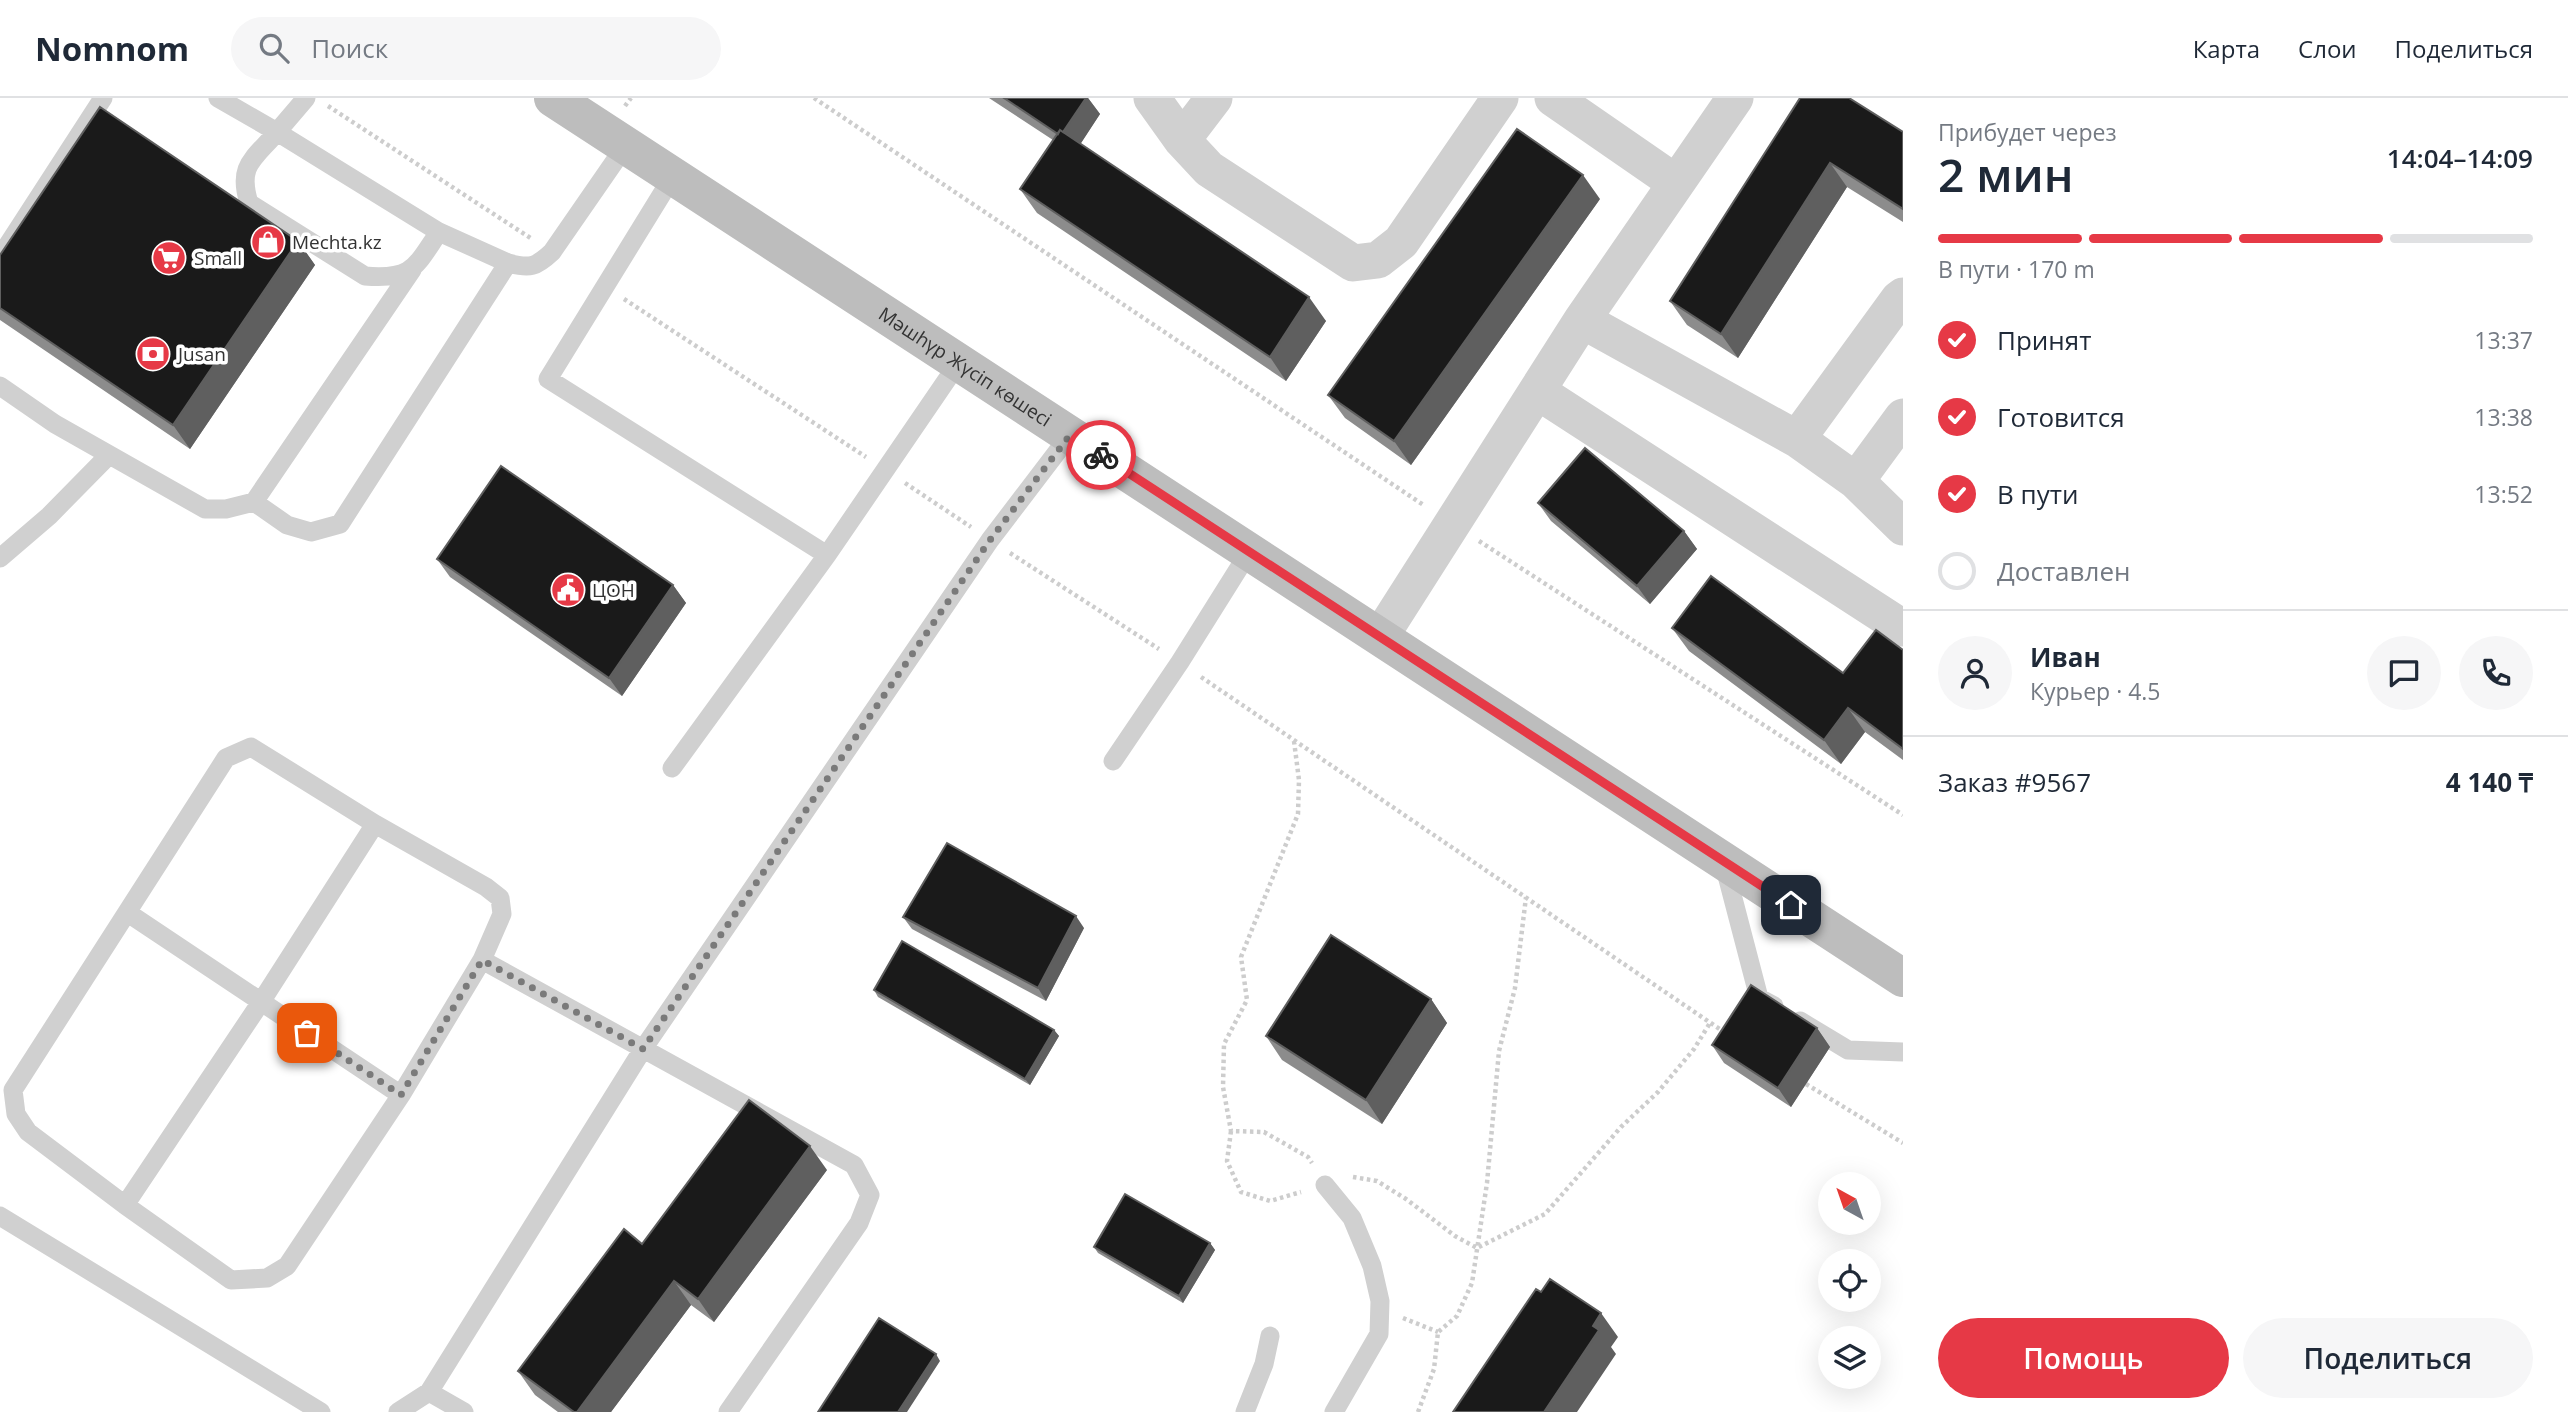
<!DOCTYPE html>
<html lang="ru">
<head>
<meta charset="utf-8">
<style>
	:root { --surface:#fff; --page:#f6f6f7; --text:#1f2937; --muted:#747a83; --line:#e0e1e3; --accent:#e63946 }
	body { margin:0; font-family:"Open Sans",sans-serif; background:var(--page); color:var(--text); height:100vh; display:flex; flex-direction:column; font-size:26px; white-space:nowrap }
	* { box-sizing:border-box; margin:0 }
	p { font-size:23px; color:var(--muted) }
	.icon { flex:none; width:38px; height:38px; fill:none; stroke:currentColor; stroke-width:2; stroke-linecap:round; stroke-linejoin:round }
	.map { position:relative; flex:1; overflow:hidden }
	.sheet { display:flex; flex-direction:column; background:var(--surface); width:665px }
	.sheet>* { flex:none }
	.needle { width:46px; rotate:320deg }
	.controls { position:absolute; left:1818px; top:1074px; display:grid; gap:14px }
	.controls a { display:grid; place-items:center; width:63px; height:63px; border-radius:50%; background:var(--surface); box-shadow:0 7px 28px #0002; font-size:35px }
	.pin { position:absolute; display:grid; place-items:center; width:60px; height:60px; color:#fff; margin:-30px; border-radius:14px; box-shadow:0 4px 10px #0006 }
	.courier { position:absolute; display:grid; place-items:center; width:70px; height:70px; margin:-35px; border:5px solid #e63946; border-radius:50%; background:#fff; color:#222; box-shadow:0 2px 9px #0007 }
	.summary em { font-style:normal; font-weight:600 }
	.summary div { display:flex; flex-direction:column-reverse }
	.summary { display:flex; align-items:center; justify-content:space-between; height:119px; padding:0 35px }
	h1 { font-size:46px; font-weight:600; line-height:52px }
	.bar { display:grid; grid-template-columns:repeat(4,1fr); gap:10px 7px; align-content:center; height:84px; padding:0 35px }
	.bar i { height:9px; border-radius:5px; background:var(--line) }
	.bar .active { background:var(--accent) }
	.bar p { grid-column:span 4 }
	.line { display:flex; align-items:center; gap:18px; padding:0 35px; border-top:2px solid var(--line) }
	.line div { flex:1 }
	.round { display:grid; place-items:center; flex:none; width:74px; height:74px; border-radius:37px; background:var(--page) }
	ol { padding:0 35px; list-style:none }
	li { display:flex; align-items:center; gap:21px; height:77px }
	li p { margin-inline-start:auto }
	li .icon { padding:7px; border-radius:50%; background:var(--accent); color:#fff; stroke-width:4 }
	li:last-child { color:var(--muted) }
	li i { width:38px; height:38px; border:4px solid var(--line); border-radius:50% }
	.action { display:flex; gap:14px; margin-top:auto; padding:14px 35px }
	.action a { flex:1; height:80px; border-radius:42px; background:var(--accent); color:#fff; font-size:28px; font-weight:600; line-height:80px; text-align:center }
	.action a+a { background:var(--page); color:var(--text) }
	header { display:flex; align-items:center; gap:42px; box-sizing:border-box; height:98px; padding:0 35px; background:var(--surface); border-bottom:2px solid var(--line) }
	header strong { font-size:33px }
	nav { display:flex; gap:38px; margin-inline-start:auto; font-size:24px }
	.search { width:490px; height:63px; background:var(--page); display:flex; align-items:center; gap:18px; box-sizing:border-box; padding:0 24px; border-radius:38px; color:var(--muted); font-size:26px }
	main { display:flex; flex:1; min-height:0 }
	.map>svg:first-child { display:block }
	.lines { fill:none; stroke-linecap:round; stroke-linejoin:round }
	.path { stroke:#cdcdcd; stroke-width:4.5; stroke-dasharray:3.5 3.5; stroke-linecap:butt }
	.service { stroke:#d0d0d0; stroke-width:19 }
	.minor { stroke:#d0d0d0; stroke-width:37 }
	.secondary { stroke:#bdbdbd; stroke-width:38 }
	.wall { fill:#8c8c8c }
	.shaded-wall { fill:#5f5f5f }
	.building { fill:#1a1a1a; stroke:#5f5f5f; stroke-width:2 }
	.done { stroke:#7a7a7a; stroke-width:7; stroke-dasharray:0 12.6 }
	.route { stroke:#e63946; stroke-width:9 }
	.labels { text-anchor:middle; dominant-baseline:central; stroke-width:7; stroke-linejoin:round; paint-order:stroke }
	.poi-label { font-size:19px; fill:#333; stroke:#fff; text-anchor:start }
	.street-label { font-size:19px; fill:#333; stroke:#fff }
</style>
</head>
<body>
<header>
<strong>Nomnom</strong>
<div class="search"><svg class="icon" aria-label="search" viewBox="0 0 24 24"><circle cx="10" cy="10" r="6"/><path d="M15 15l6 6"/></svg>Поиск</div>
<nav><a>Карта</a><a>Слои</a><a>Поделиться</a></nav>
</header>
<main>
<div class="map">
<svg width="1903" height="1314" viewBox="0 0 1903 1314">
	<rect width="100%" height="100%" fill="#fff"/>
	<g class="lines">
		<path class="path" d="M814,0L1425,408
			M328,8L532,141
			M625,8L631,0
			M624,201L866,359
			M905,385L971,429
			M1479,443L1903,717
			M1010,455L1159,551
			M1201,579L1724,934
			M1294,643L1299,682L1298,716L1241,859L1247,902L1224,946L1223,989L1231,1033L1264,1034L1308,1059L1312,1065
			M1806,986L1903,1045
			M1231,1033L1227,1063L1241,1094L1270,1103L1301,1094
			M1353,1079L1377,1083L1406,1101L1455,1138L1477,1150L1545,1116L1621,1029L1658,994L1694,951L1710,925
			M1403,1220L1438,1234
			M1418,1314L1434,1271L1438,1234L1457,1218L1472,1185L1487,1085L1499,953L1515,890L1526,799"/>
		<path class="service" d="M218,0L277,34L306,0
			M673,78L548,281L827,457L959,264
			M439,134C415,169 413,182 365,178L249,105C237,67 254,61 277,34L439,134L508,165
			M0,159L103,0
			M0,288L55,326L205,411H226L254,404L287,427L311,434L340,426L508,165C530,171 536,169 552,154L626,47
			M254,404L412,172
			M0,460L49,418L109,357
			M1113,663L1180,564L1249,454
			M672,670L827,457
			M375,726L486,789L500,800L502,816L482,862L401,997
			M1724,766L1759,900L1774,908
			M482,862L854,1067L870,1097L859,1125L728,1314
			M1800,923L1848,952L1903,954
			M1325,1087L1352,1120L1372,1168L1380,1203L1379,1236L1334,1314
			M125,1107L261,904L375,726L251,649L226,660L13,992L16,1016L28,1034L125,1107L231,1182L267,1180L287,1168L401,997L128,815
			M0,1118L321,1314
			M429,1294L464,1314
			M398,1314L429,1294L643,951L990,442L1070,337
			M1245,1314L1264,1266L1270,1238"/>
		<path class="minor" d="M1152,0L1182,42L1209,71L1353,165L1378,162L1401,144L1500,0
			M1553,0L1676,85
			M1182,42L1214,0
			M1582,222L1797,341L1856,383L1903,429
			M1537,293L1903,530
			M1797,341L1899,201L1903,198
			M1856,383L1903,319
			M1380,539L1582,222L1735,0"/>
		<path class="secondary" id="s1" d="M553,0L1903,880"/>
	</g>
	<path class="wall" d="M989,0H1088L1100,16L1080,46L1326,223L1286,283L1037,115L1020,91L1053,42Z
		M1800,0L1903,34V124L1847,89L1738,260L1687,227L1670,203Z
		M1600,101L1411,367L1345,320L1328,297Z
		M298,143L315,167L190,351L0,222V157Z
		M1538,405L1684,433L1697,451L1650,506L1551,423Z
		M437,461L673,487L686,505L622,598L450,479Z
		M1672,530L1843,575L1903,552V662L1865,634L1841,666L1689,553Z
		M903,819L1084,830L1046,903L912,831Z
		M874,892L1054,932L1059,938L1030,987L878,899Z
		M1431,901L1447,925L1382,1026L1282,962L1266,938Z
		M1817,930L1830,949L1791,1009L1724,965L1712,947Z
		M827,1072L714,1224L691,1207L611,1314H558L535,1297L518,1273L642,1146Z
		M1210,1145L1215,1152L1183,1205L1098,1155L1094,1149Z"/>
	<path class="shaded-wall" d="M1086,0H1088L1100,16L1074,56L1061,38Z
		M1830,65L1847,89L1738,260L1721,236Z
		M1583,77L1600,101L1411,367L1394,343Z
		M298,143L315,167L190,351L173,327Z
		M1309,199L1326,223L1286,283L1270,259Z
		M1684,433L1697,451L1650,506L1637,488Z
		M673,487L686,505L622,598L609,580Z
		M1848,610L1865,634L1841,666L1824,642Z
		M1076,818L1084,830L1046,903L1038,890Z
		M1431,901L1447,925L1382,1026L1366,1002Z
		M1817,930L1830,949L1791,1009L1778,990Z
		M1054,932L1059,938L1030,987L1025,981Z
		M810,1048L827,1072L714,1224L698,1201Z
		M1210,1145L1215,1152L1183,1205L1179,1198Z
		M674,1183L691,1207L611,1314H577Z
		M1601,1215L1618,1239L1611,1249L1616,1256L1577,1314H1544L1593,1228Z
		M936,1256L940,1263L907,1314H898Z"/>
	<path class="building" d="M1004,0H1086L1063,34L1060,32L1058,36Z
		M1800,0H1849L1903,34V111L1830,65L1721,236L1670,203Z
		M100,9L298,143L173,327L0,210V157Z
		M1517,31L1583,77L1394,343L1328,297Z
		M1060,32L1309,199L1270,259L1020,91Z
		M1585,350L1684,433L1637,488L1538,405Z
		M501,368L673,487L609,580L437,461Z
		M1711,478L1843,575L1876,532L1903,552V651L1848,610L1824,642L1672,530Z
		M947,745L1076,818L1038,890L903,819Z
		M1331,837L1431,901L1366,1002L1266,938Z
		M902,843L1054,932L1025,981L874,892Z
		M1751,887L1817,930L1778,990L1712,947Z
		M749,1002L810,1048L698,1201L674,1183L577,1314H574L518,1273L624,1131L642,1146Z
		M1125,1096L1210,1145L1179,1198L1094,1149Z
		M1550,1181L1601,1215L1593,1228L1599,1232L1544,1314H1453L1536,1191L1541,1194Z
		M879,1220L936,1256L898,1314H818Z"/>
	<g class="lines">
		<path class="done" d="M307,935L401,997L482,862L643,951L990,442L1070,337L1101,357"/>
		<path class="route" d="M1101,357L1791,807"/>
	</g>
	<defs>
		<g id="shop-disc" transform="scale(1.75)"><circle r="9.5" fill="#e63946" stroke="#fff"/><path d="M-5-2.5h2.3a2.7 3.5 0 0 1 5.4 0H5L5.5 6h-11ZM-1.5-2.5h3a1.5 2.3 0 0 0-3 0Z" fill="#fff"/></g>
		<g id="supermarket-disc" transform="scale(1.75)"><circle r="9.5" fill="#e63946" stroke="#fff"/><path d="M-6-5.5h2.5l.6 2H6L4.5 2H-2.5L-4.4-4H-6ZM-1.5 3.2a1.3 1.3 0 1 0 .1 0ZM3 3.2a1.3 1.3 0 1 0 .1 0Z" fill="#fff"/></g>
		<g id="bank-disc" transform="scale(1.75)"><circle r="9.5" fill="#e63946" stroke="#fff"/><path d="M-6-4H6V4H-6ZM0-2.3a2.3 2.3 0 1 0 0 4.6a2.3 2.3 0 1 0 0-4.6Z" fill="#fff"/></g>
		<g id="civic-disc" transform="scale(1.75)"><circle r="9.5" fill="#e63946" stroke="#fff"/><path d="M-.6-6.5H3V-4.5H.6V-3L4-1V1h2V6H-6V1h2V-1L-.6-3ZM-1.2 2.5V6h2.4V2.5Z" fill="#fff"/></g>
	</defs>
	<g fill-rule="evenodd">
		<use href="#shop-disc" x="268" y="144"/>
		<use href="#supermarket-disc" x="169" y="160"/>
		<use href="#bank-disc" x="153" y="256"/>
		<use href="#civic-disc" x="568" y="492"/>
	</g>
	<g class="labels">
		<g class="poi-label">
			<text x="292" y="144">Mechta.kz</text>
			<text x="194" y="160">Small</text>
			<text x="178" y="256">Jusan</text>
			<text x="592" y="492">ЦОН</text>
		</g>
		<g class="street-label">
			<text stroke="none"><textPath href="#s1" startOffset="492">Мәшһүр Жүсіп көшесі</textPath></text>
		</g>
	</g>
</svg>
<div class="controls">
<a><svg class="needle" viewBox="-14 -14 28 28"><path d="M0-13l5 13h-10z" fill="#e53935"/><path d="M0 13l5-13h-10z" fill="#747a83"/></svg></a>
<a><svg class="icon" aria-label="locate" viewBox="0 0 24 24"><circle cx="12" cy="12" r="6"/><path d="M12 2v4M12 18v4M2 12h4M18 12h4"/></svg></a>
<a><svg class="icon" aria-label="layers" viewBox="0 0 24 24"><path d="M12 4l9 5-9 5-9-5zM3 14l9 5 9-5"/></svg></a>
</div>
<div class="pin" style="left:307px;top:935px;background:#ea580c"><svg class="icon" aria-label="bag" viewBox="0 0 24 24"><path d="M5 8h14l-1 12H6zM9 8a3 3 0 0 1 6 0"/></svg></div>
<div class="pin" style="left:1791px;top:807px;background:#1f2937"><svg class="icon" aria-label="home" viewBox="0 0 24 24"><path d="M3 11l9-7 9 7M6 9v11h12V9"/></svg></div>
<div class="courier" style="left:1101px;top:357px"><svg class="icon" aria-label="bike" viewBox="0 0 24 24"><circle cx="6" cy="16" r="4"/><circle cx="18" cy="16" r="4"/><path d="M6 16l4-8h5l3 8M10 8l3 8H6M13 5h3"/></svg></div>
</div>
<section class="sheet">
<div class="summary"><div><h1>2 мин</h1><p>Прибудет через</p></div><em>14:04–14:09</em></div>
<div class="bar"><i class="active"></i><i class="active"></i><i class="active"></i><i></i><p>В пути · 170 m</p></div>
<ol>
<li><svg class="icon" aria-label="check" viewBox="0 0 24 24"><path d="M5 12l5 5 9-10"/></svg>Принят<p>13:37</p></li>
<li><svg class="icon" aria-label="check" viewBox="0 0 24 24"><path d="M5 12l5 5 9-10"/></svg>Готовится<p>13:38</p></li>
<li><svg class="icon" aria-label="check" viewBox="0 0 24 24"><path d="M5 12l5 5 9-10"/></svg>В пути<p>13:52</p></li>
<li><i></i>Доставлен</li>
</ol>
<div class="line" style="height:126px"><a class="round"><svg class="icon" aria-label="person" viewBox="0 0 24 24"><circle cx="12" cy="8" r="4"/><path d="M4 21q1-7 8-7t8 7"/></svg></a><div><b>Иван</b><p>Курьер · 4.5</p></div><a class="round"><svg class="icon" aria-label="chat" viewBox="0 0 24 24"><path d="M4 5h16v11H9l-5 4z"/></svg></a><a class="round"><svg class="icon" aria-label="phone" viewBox="0 0 24 24"><path d="M5 4h4l2 5-3 2q2 4 5 5l2-3 5 2v4C11 20 4 13 5 4z"/></svg></a></div>
<div class="line" style="height:91px"><div>Заказ #9567</div><b>4 140 ₸</b></div>
<div class="action"><a>Помощь</a><a>Поделиться</a></div>
</section>
</main>
</body>
</html>
